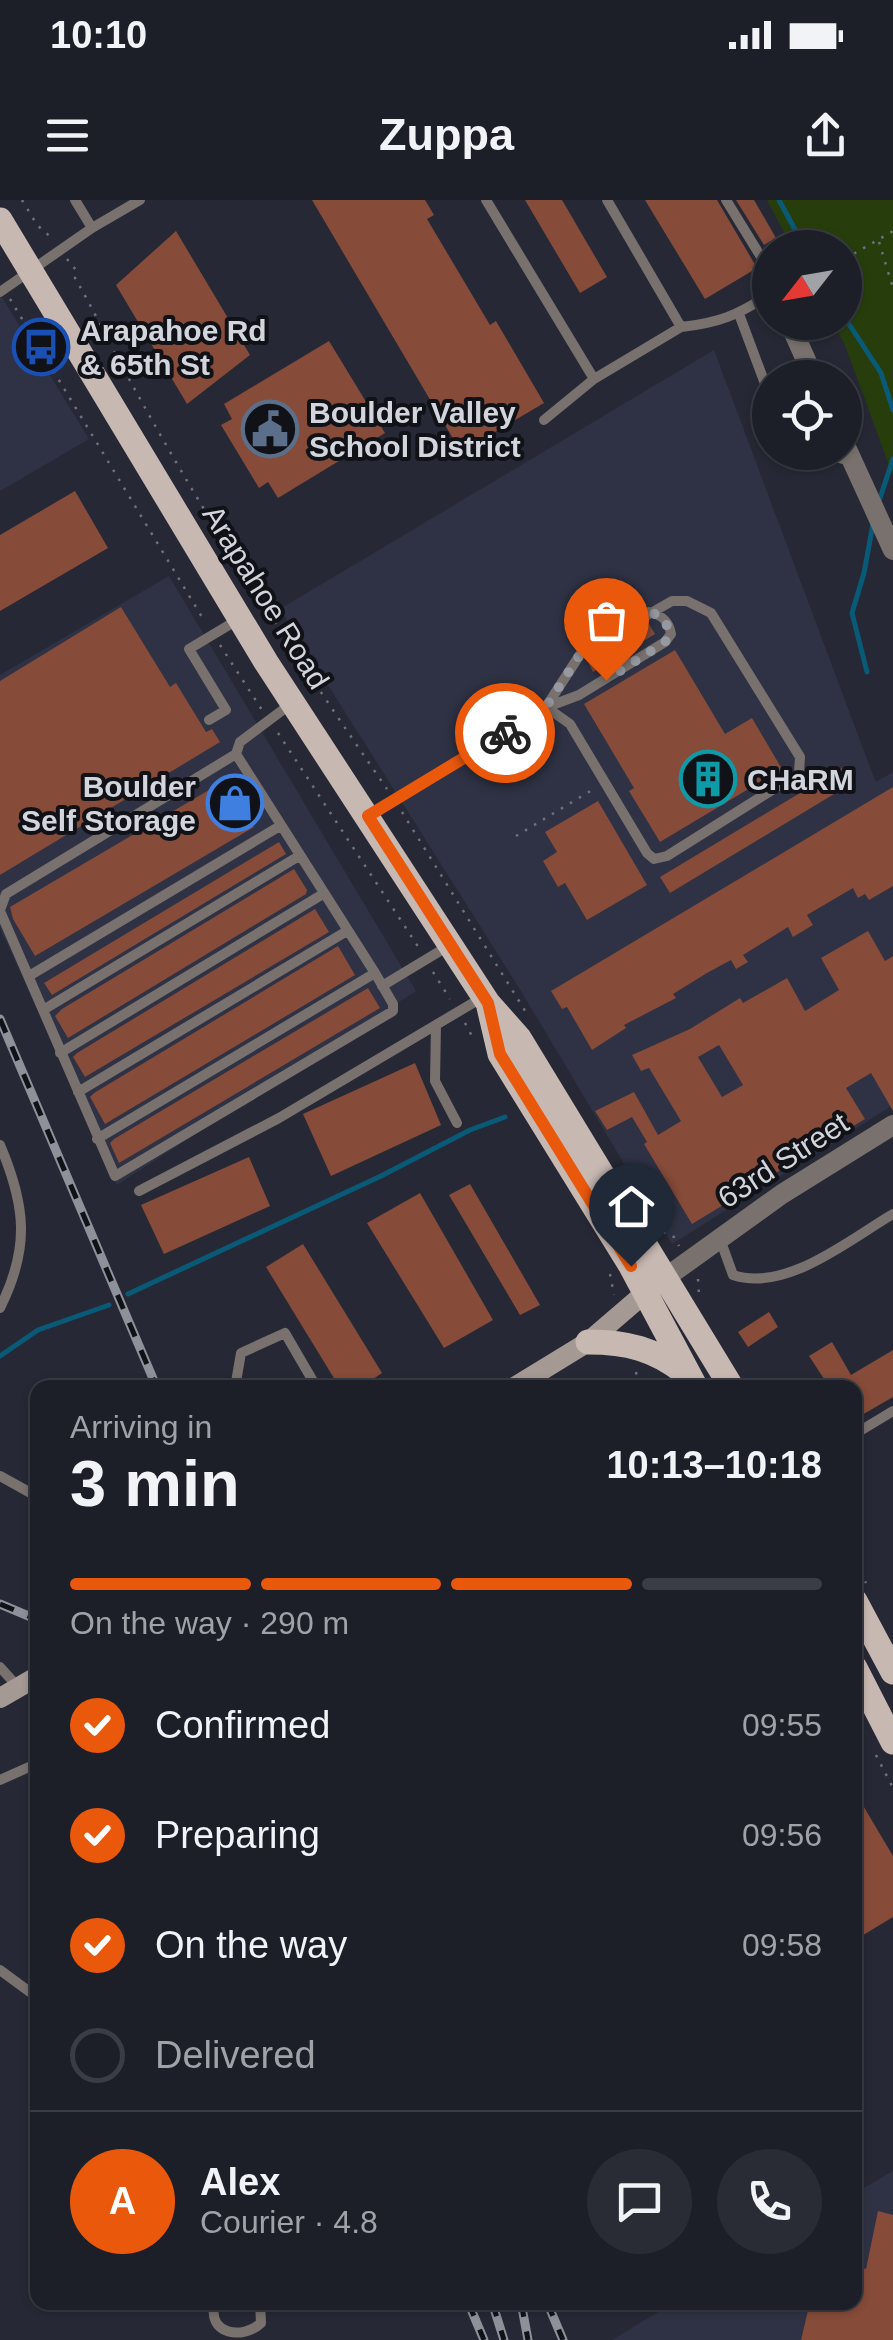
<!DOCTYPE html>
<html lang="en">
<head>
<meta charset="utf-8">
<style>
	:root { --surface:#1c1f28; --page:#292c34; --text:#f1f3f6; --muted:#a0a2a8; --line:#3a3d45; --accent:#ea580c }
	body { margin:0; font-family:Arial,sans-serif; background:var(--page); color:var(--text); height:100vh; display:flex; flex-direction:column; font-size:38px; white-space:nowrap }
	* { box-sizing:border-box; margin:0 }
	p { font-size:32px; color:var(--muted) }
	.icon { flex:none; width:55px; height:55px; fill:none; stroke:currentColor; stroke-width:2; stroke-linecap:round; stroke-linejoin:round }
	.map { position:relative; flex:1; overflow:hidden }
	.details { position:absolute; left:30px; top:1180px; width:832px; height:930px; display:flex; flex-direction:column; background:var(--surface); border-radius:20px; box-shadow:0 2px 8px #0004,0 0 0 2px var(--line) }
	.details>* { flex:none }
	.needle { width:65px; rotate:239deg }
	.buttons { position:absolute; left:752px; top:30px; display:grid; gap:20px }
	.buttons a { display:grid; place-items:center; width:110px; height:110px; border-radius:50%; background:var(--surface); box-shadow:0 2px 8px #0004,0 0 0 2px var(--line); font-size:50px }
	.pin { position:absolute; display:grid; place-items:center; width:85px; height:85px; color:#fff; margin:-102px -42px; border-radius:50% 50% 50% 0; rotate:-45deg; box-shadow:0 0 10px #0007 }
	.pin .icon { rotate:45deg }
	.courier { position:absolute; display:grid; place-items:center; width:100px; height:100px; margin:-50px; border:8px solid #ea580c; border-radius:50%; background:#fff; color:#222; box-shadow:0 2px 12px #0007 }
	.head em { font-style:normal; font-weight:700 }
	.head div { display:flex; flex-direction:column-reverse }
	.head { display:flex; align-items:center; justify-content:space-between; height:170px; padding:0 40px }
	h1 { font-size:65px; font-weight:700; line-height:75px }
	.bar { display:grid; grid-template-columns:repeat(4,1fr); gap:15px 10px; align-content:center; height:120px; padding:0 40px }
	.bar i { height:12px; border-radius:8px; background:var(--line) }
	.bar .active { background:var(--accent) }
	.bar p { grid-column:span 4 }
	.line { display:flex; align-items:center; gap:25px; padding:0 40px; border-top:2px solid var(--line) }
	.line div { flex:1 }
	.round { display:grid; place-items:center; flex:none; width:105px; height:105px; border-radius:52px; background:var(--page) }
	ol { padding:0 40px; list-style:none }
	li { display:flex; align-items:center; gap:30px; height:110px }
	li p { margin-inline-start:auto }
	li .icon { padding:10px; border-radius:50%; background:var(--accent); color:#fff; stroke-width:4 }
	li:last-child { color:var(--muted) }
	li i { width:55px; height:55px; border:5px solid var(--line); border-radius:50% }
	.status { display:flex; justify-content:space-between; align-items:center; height:70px; padding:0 50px; background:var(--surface); direction:ltr }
	.status svg { height:28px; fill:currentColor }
	header { display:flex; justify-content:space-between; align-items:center; height:130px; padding:0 40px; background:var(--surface); font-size:45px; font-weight:700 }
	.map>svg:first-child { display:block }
	.built { fill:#2e3244 }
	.green { fill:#273e0c }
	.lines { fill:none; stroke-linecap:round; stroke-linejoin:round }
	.stream { stroke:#095a77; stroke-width:5 }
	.building { fill:#864b39; fill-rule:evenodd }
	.path { stroke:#6f717c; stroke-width:2.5; stroke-dasharray:2.5 8; stroke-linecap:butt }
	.lane { stroke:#78716e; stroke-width:10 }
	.street { stroke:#78716e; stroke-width:20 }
	.secondary { stroke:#a59994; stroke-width:20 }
	.primary { stroke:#c8b8b2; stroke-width:25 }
	.rail-casing { stroke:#8e909a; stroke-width:9 }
	.rail { stroke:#101217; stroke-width:5; stroke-dasharray:15; stroke-linecap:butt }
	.done { stroke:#9699a2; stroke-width:10; stroke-dasharray:0 18 }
	.route { stroke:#ea580c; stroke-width:12 }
	.labels { text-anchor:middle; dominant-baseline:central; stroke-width:8; stroke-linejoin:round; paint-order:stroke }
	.poi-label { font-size:30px; font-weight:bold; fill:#d3d5dd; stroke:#101217; text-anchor:start }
	.street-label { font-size:30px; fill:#d3d5dd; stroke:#101217 }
</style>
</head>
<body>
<div class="status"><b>10:10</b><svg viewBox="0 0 49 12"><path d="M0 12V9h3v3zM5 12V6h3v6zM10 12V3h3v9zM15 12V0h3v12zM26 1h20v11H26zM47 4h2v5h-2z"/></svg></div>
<header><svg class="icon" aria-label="menu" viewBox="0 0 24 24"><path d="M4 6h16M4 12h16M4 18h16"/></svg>Zuppa<svg class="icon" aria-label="share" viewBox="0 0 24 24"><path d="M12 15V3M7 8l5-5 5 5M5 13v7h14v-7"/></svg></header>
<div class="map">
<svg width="893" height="2140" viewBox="0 0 893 2140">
	<rect width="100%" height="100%" fill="#262935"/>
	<path class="built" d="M0,94L89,239L0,291Z
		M714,150L874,578L876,582L893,572V905L672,1044L521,791L280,409Z
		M169,376L416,791L117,985L0,728V475Z
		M893,1971V2140H612L673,2103L855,2102V1993Z"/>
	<path class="green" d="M767,0H893V276L845,145L833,123L845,122V48L792,47Z"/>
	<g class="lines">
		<path class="stream" d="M779,0L805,48
			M845,118L881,173L893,210
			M878,304L893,259
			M867,472L852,413L864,373L873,324
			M128,1094L381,976L470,930L505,917
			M0,1156L38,1130L109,1105"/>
	</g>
	<path class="building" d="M312,0H425L434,15L427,19L490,125L496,121L544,203L461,252Z
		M525,0H562L607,77L580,93Z
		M645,0H717L757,68L705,99Z
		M736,0H754L776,38L764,45Z
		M176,31L250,155L187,204L116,85Z
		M329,141L385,233L278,298L268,282L259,288L221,225L232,219L224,204Z
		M75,291L108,348L0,411V335Z
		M121,407L170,487L176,483L206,532L212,529L220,542L0,675V481Z
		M649,424L655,434L593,472L587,460Z
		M675,450L725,534L752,518L782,569L660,642L629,591L634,588L584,504Z
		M845,566L854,582L670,693L660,677Z
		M226,580L254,627L35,756L13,719L10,707Z
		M893,587V686L869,700L865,694L858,698L853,688L807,715L813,725L793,737L788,727L743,755L748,762L736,769L731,760L707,773L673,794L676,798L624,825L626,828L592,850L567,807L562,809L551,791Z
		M598,601L647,685L587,720L565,683L558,687L543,661L557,652L545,632Z
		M279,642L286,654L52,795L44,783Z
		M294,669L307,690L306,694L68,838L55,816L62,809Z
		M315,709L329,732L85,877L73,857L77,853Z
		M868,731L885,761L893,756V911L871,873L846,888L865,919L692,1024L644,944L647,942L632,917L607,930L595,911L634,892L658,935L681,921L649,868L641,871L632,855L690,829L740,798L743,803L787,778L805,811L839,790L821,758ZM719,845L743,885L722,897L698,857Z
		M338,746L355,775L105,924L90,897L94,893Z
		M368,788L380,808L119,963L110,943L114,939Z
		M415,863L441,925L331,976L303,914Z
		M249,957L270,1006L164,1054L141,1005Z
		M470,984L540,1105L520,1115L449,995Z
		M420,993L493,1120L444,1148L367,1023Z
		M303,1044L382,1173L360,1188H340L266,1067Z
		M769,1112L778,1127L748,1147L738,1132Z
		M832,1142L851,1175L893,1150V1197L855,1219V1188H830L809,1156Z
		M855,1592L893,1656V1717L855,1740Z
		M878,2011L893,2015V2140H801L810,2102H855V2066L866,2069Z"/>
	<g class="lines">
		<path class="path" d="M22,0L37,25L54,40
			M879,42L893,88
			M67,59L76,70L75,78C96,114 113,151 133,186C209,325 297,459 387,589
			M845,59L893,31
			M10,99L205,422
			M220,445L262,510
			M278,533L419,748
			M402,612L527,814
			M516,636L592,590
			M433,772L450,799
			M465,823L473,838
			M663,1032L674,1037L679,1046
			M610,1074L614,1095
			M698,1079L699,1095
			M636,1172L639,1188
			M855,1363L866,1383
			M876,1555L893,1588"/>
		<path class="lane" d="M75,0L92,28
			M486,0L594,179L681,127L607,0
			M726,0L766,65L770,78
			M0,92L92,28L140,0
			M739,114L770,197
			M681,127C719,123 738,115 770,94
			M544,220L594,179
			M814,252L851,261
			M547,507L579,495L665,442L671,434C669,421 662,415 649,412
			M209,520L226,510L189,449L239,419
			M369,616L546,507L581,453L672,401H687L711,413L800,557L799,573L667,656L654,659L647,653L570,524L546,507
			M0,710L6,694L236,554L240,542L292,503
			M0,711L115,976L393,811V804L375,773L236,554
			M29,776L280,626
			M382,786L450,745
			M43,810L299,656
			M436,825L435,881L457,923
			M60,853L323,694
			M78,892L347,731
			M97,939L375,773
			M0,945C26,1006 30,1048 0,1108
			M139,991L279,918L483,797
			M720,1039L733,1075C786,1093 850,1039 893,1014
			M239,1188L236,1182L241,1153L285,1133L317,1188
			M855,1234L893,1211
			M0,1276L38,1297
			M0,1467L18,1487
			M0,1580L38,1563
			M0,1770L38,1798
			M215,2102C206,2135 243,2140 261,2123L260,2102"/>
		<path class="street" d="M789,122L814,178
			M845,245L893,350
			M654,1086L782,994L893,925"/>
		<path class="secondary" d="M513,1188L588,1142L645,1093
			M0,1498L38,1476"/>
		<path class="primary" d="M0,20L266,462L488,803L519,838L732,1188
			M489,807L500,854L631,1066L696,1188
			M588,1142C627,1142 655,1149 685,1173
			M855,1401L893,1472
			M855,1468L893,1542"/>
		<g class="rail-casing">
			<path id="rail" d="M0,819L157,1188
				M0,1404L38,1420
				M468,2102L484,2140
				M492,2102L504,2140
				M521,2102L528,2140
				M547,2102L563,2140"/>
		</g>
		<use href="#rail" class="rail"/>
	</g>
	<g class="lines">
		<path class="done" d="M505,533L546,507L581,453L650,412L664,418L670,434L665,442L606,480"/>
		<path class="route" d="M505,533L368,616L488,803L500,854L631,1066"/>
	</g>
	<defs>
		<g id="bus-ring" transform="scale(2.875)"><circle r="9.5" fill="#101217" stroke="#1a4fb4" stroke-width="1.5"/><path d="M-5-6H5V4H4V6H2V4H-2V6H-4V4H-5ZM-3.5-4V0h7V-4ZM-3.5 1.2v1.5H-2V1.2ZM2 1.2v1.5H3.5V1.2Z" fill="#1a4fb4"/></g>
		<g id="civic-ring" transform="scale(2.875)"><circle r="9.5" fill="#101217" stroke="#5c6f8a" stroke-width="1.5"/><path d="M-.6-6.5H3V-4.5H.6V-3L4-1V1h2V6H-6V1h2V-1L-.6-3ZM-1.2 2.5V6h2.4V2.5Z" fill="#5c6f8a"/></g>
		<g id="building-ring" transform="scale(2.875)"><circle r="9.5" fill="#101217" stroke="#0f9aa8" stroke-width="1.5"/><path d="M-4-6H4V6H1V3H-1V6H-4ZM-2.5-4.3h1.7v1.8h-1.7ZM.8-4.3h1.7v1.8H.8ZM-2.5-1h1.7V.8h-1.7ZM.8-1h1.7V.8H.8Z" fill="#0f9aa8"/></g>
		<g id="shop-ring" transform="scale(2.875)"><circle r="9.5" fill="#101217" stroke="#3f7fe0" stroke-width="1.5"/><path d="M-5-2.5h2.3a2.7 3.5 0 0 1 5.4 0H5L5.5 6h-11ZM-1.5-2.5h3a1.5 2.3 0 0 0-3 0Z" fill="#3f7fe0"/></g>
	</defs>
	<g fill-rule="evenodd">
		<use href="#bus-ring" x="41" y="147"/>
		<use href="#civic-ring" x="270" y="229"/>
		<use href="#building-ring" x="708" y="579"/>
		<use href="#shop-ring" x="235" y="603"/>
	</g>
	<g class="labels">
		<g class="poi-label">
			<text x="80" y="130">Arapahoe Rd<tspan x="80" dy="34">&amp; 65th St</tspan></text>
			<text x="309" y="212">Boulder Valley<tspan x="309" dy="34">School District</tspan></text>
			<text x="747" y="579">CHaRM</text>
			<text x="196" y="586" text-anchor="end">Boulder<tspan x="196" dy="34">Self Storage</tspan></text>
		</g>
		<g class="street-label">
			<text transform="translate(266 397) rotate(58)">Arapahoe Road</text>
			<text transform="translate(783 960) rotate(-33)">63rd Street</text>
		</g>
	</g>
</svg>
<div class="buttons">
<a><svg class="needle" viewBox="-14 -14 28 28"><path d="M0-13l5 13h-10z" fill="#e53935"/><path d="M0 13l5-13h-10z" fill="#a0a2a8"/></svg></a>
<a><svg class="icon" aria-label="locate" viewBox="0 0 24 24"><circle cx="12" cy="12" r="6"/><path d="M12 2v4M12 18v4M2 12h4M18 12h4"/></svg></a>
</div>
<div class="pin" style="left:606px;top:480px;background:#ea580c"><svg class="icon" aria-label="bag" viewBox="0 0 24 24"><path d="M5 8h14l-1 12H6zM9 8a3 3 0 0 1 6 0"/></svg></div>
<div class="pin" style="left:631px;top:1066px;background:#1f2937"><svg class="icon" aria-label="home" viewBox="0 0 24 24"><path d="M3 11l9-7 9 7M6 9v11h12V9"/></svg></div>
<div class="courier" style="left:505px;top:533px"><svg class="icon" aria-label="bike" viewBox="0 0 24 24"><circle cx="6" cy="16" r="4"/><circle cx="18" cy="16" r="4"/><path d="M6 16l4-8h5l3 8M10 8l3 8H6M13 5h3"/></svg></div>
<section class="details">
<div class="head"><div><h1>3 min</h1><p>Arriving in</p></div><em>10:13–10:18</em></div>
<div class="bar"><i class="active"></i><i class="active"></i><i class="active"></i><i></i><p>On the way · 290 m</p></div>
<ol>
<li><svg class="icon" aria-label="check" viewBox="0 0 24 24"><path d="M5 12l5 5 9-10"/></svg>Confirmed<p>09:55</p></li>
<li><svg class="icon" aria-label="check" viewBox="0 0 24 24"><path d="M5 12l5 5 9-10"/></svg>Preparing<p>09:56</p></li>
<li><svg class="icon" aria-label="check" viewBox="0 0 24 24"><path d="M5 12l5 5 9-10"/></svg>On the way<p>09:58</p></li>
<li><i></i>Delivered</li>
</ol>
<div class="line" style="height:180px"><b class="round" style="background:var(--accent);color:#fff">A</b><div><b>Alex</b><p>Courier · 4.8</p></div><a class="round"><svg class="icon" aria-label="chat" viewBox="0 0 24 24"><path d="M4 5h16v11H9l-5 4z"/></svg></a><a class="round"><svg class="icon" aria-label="phone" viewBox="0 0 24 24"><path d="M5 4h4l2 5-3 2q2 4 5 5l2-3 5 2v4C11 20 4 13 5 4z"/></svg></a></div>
</section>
</div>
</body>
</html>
